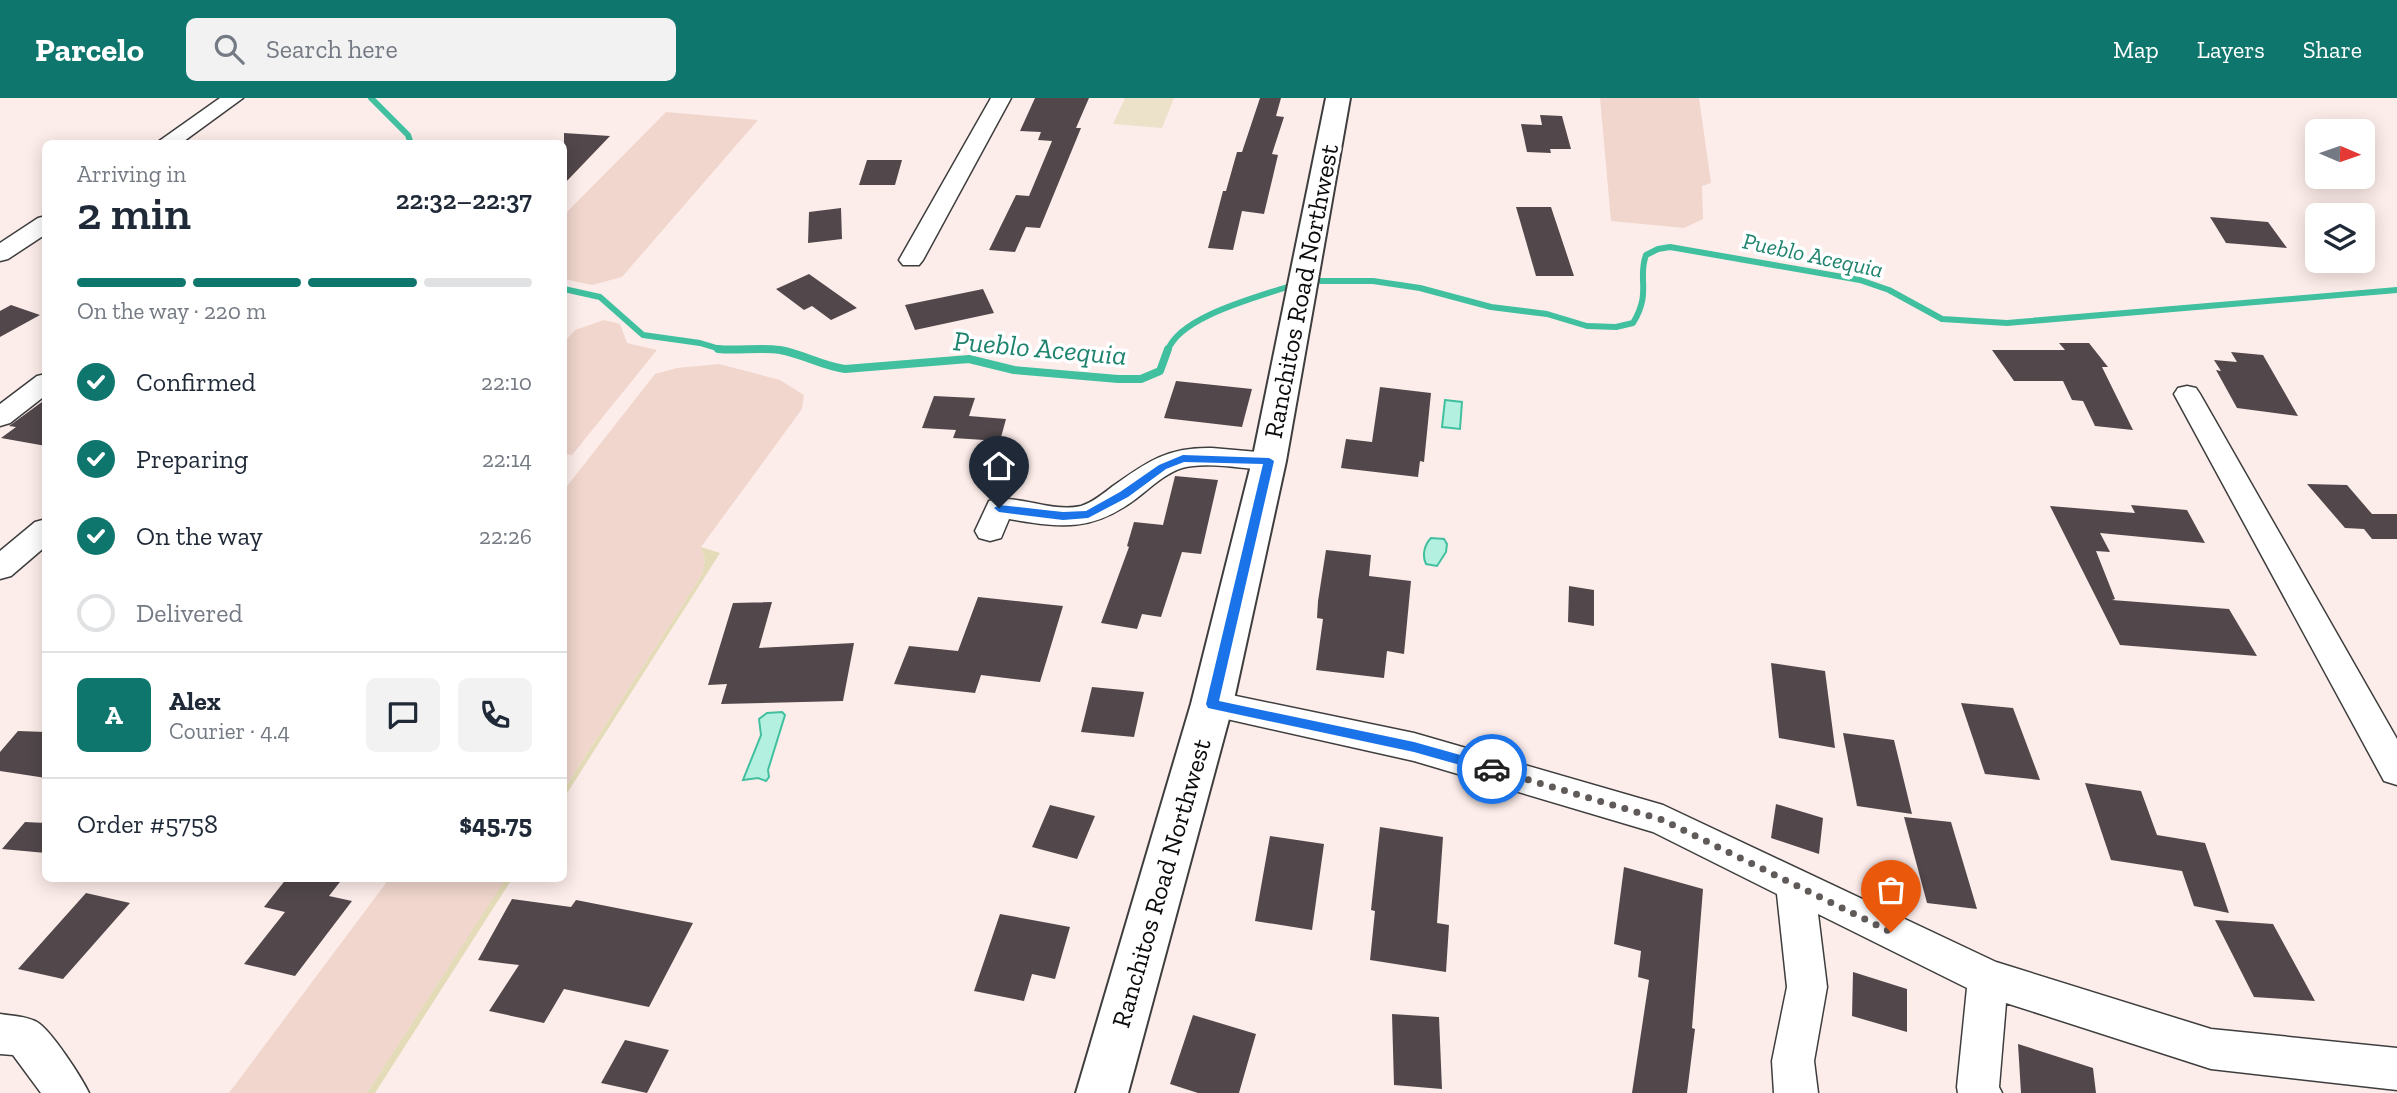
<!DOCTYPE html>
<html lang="en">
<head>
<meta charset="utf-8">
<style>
	:root { --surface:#fff; --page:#f2f2f3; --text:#1f2937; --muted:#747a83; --line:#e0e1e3; --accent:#0f766e }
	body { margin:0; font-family:"Zilla Slab",serif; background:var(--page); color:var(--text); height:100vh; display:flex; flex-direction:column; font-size:26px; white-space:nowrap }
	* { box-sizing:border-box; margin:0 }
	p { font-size:23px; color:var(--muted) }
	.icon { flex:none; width:38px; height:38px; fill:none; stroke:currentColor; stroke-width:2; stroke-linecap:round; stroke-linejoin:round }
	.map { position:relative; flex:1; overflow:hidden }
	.details { position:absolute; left:42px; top:42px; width:525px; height:742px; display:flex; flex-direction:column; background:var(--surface); border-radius:10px; box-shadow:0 4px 18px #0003 }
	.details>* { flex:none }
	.needle { width:46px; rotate:92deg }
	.buttons { position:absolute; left:2305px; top:21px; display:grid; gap:14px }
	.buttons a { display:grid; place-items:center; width:70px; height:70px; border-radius:10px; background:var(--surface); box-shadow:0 4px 18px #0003; font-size:35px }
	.pin { position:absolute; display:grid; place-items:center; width:60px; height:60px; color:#fff; margin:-72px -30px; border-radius:50% 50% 50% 0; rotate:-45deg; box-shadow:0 0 7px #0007 }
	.pin .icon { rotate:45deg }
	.courier { position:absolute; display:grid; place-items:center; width:70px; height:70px; margin:-35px; border:5px solid #1a73e8; border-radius:50%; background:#fff; color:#222; box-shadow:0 2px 9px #0007 }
	.summary em { font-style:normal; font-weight:600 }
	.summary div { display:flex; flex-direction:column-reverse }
	.summary { display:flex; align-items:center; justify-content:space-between; height:119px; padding:0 35px }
	h1 { font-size:46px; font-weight:600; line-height:52px }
	.bar { display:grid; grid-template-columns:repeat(4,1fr); gap:10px 7px; align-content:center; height:84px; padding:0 35px }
	.bar i { height:9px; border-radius:5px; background:var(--line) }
	.bar .selected { background:var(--accent) }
	.bar p { grid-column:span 4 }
	.line { display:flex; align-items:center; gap:18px; padding:0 35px; border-top:2px solid var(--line) }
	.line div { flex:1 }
	.round { display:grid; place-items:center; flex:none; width:74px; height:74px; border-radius:10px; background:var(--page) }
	ol { padding:0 35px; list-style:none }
	li { display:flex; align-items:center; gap:21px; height:77px }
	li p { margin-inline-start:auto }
	li .icon { padding:7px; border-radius:50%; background:var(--accent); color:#fff; stroke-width:4 }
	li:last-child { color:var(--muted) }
	li i { width:38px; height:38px; border:4px solid var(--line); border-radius:50% }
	header { display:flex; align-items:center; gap:42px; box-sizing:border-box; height:98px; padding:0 35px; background:var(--accent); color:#fff }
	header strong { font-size:33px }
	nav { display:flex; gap:38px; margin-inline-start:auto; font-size:24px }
	.search { width:490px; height:63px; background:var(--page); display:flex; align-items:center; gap:18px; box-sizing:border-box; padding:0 24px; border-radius:10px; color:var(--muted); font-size:26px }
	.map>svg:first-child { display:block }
	.farmland { fill:#f0d6cd }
	.green { fill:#e4dcb8 }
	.pitch { fill:#ece1c9 }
	.water { fill:#b4f0df; stroke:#41c0a0; stroke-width:2 }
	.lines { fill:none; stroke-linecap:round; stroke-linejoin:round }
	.stream-far1 { stroke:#41c0a0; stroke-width:6 }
	.stream { stroke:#41c0a0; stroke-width:8 }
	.building { fill:#52484b }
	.minor-casing { stroke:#3e3e3e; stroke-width:3 }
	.tertiary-casing { stroke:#3e3e3e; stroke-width:4 }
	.minor { fill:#fff; fill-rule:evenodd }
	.tertiary { fill:#fff; fill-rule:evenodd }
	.route { fill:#1a73e8 }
	.done { stroke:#605a59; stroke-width:7; stroke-dasharray:0 12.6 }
	.labels { text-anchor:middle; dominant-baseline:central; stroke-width:7; stroke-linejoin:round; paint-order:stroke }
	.far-water-label { font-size:23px; font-style:italic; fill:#1e836e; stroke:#fff }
	.street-label { font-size:26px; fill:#0b0b0b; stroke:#fff }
	.water-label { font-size:28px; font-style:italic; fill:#1e836e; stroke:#fff }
</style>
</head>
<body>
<header>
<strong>Parcelo</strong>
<div class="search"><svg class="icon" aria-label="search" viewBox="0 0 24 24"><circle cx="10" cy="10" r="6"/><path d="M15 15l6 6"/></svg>Search here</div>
<nav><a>Map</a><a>Layers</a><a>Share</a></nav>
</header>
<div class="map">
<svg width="2397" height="995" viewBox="0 0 2397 995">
	<rect width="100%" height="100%" fill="#fdedea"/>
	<path class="farmland" d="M1600,0H1699L1711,85L1702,88L1703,121L1684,130L1611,123Z
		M666,14L758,22L622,179L592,187L564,181V117Z
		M604,222L620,226L627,245L657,252L572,357L564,356V244L575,232Z
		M719,266L780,282L804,297L802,311L701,449L705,462L702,477L564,691V392L655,276L677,270Z
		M389,781H506L367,995H229Z"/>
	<path class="green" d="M701,449L720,455L564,700V691L702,477L705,462Z
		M506,780L512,781L375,995H367Z"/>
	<path class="pitch" d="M1125,0H1174L1162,30L1113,26Z"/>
	<path class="water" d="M1445,302L1462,304L1460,331L1442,329Z
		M1431,440L1444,441L1447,446L1446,454L1437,468L1426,466C1422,458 1424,447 1431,440Z
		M782,614L785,617L768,672L769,679L766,683L758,680L743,682L761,637L759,621L767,615Z"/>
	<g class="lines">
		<path class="stream-far1" d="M371,0L408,37L411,46
			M1321,183H1373L1420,190L1491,209L1547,216L1587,228L1616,229L1633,225C1652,194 1637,181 1646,157L1658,151L1670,149L1860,182L1889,192L1942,221L2007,225L2397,192
			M564,191L600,199L643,237L700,245L720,251L780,252
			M1168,252C1180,219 1255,200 1287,189"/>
		<path class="stream" d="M718,251C739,253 760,249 780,252C803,256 822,268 845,271L969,261L1014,272L1118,281H1141L1160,273L1168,251"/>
	</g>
	<path class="building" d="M1035,0H1089L1076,30H1081L1040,130L1026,129L1015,154L989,152L1016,97L1029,98L1052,43L1038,42L1041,34L1020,33Z
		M1260,0H1281L1276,18L1284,19L1272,56L1278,57L1264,116L1242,113L1233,152L1208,150L1223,93H1226L1237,54H1242Z
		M1540,17L1562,18L1571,51H1550L1551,55L1527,54L1521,26L1542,27Z
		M564,35L610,38L564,86Z
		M867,62H902L895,87H859Z
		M1516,109H1551L1574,178H1536Z
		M841,110L842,141L808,145L809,114Z
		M2210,119L2268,124L2287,150L2226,145Z
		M809,176L857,210L831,222L812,208L804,212L776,191Z
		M983,191L994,215L915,232L905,207Z
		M11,207L40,217L0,239V213Z
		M2059,245H2089L2108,269H2102L2133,332L2095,328L2083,303L2072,302L2063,283H2014L1992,252H2065Z
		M2231,254L2263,257L2298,318L2237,310L2216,272L2221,273L2214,262L2237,264Z
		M1176,283L1252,291L1242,329L1164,320Z
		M1380,289L1431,295L1424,364L1420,363L1418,379L1341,370L1346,341L1372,344Z
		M934,298L975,300L969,318L1006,321L1000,343L953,340L956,332L922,330Z
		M46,301V348L1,340L16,329L9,328Z
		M1175,378L1218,382L1201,456L1182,454L1161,519L1142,516L1137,531L1101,525L1129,449L1127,448L1134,424L1163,427Z
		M2307,386L2347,387L2372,416H2397V441H2372L2364,431L2345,430Z
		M2131,407L2187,412L2205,445L2100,435L2110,454L2096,453L2115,501L2112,502L2229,511L2257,558L2120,547L2050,408L2135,415Z
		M1326,452L1371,457L1369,478L1411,483L1404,556L1387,553L1384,580L1316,572L1323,521L1317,520L1318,503Z
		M1569,488L1594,492V528L1568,524Z
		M978,499L1063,508L1040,584L981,577L975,595L894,586L909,548L958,553Z
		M772,504L759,550L854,545L843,603L721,606L727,586L708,587L733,505Z
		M1771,565L1825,573L1835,650L1779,640Z
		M1092,589L1144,594L1134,639L1081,634Z
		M1961,605L2013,610L2040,682L1985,676Z
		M18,633L46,634V680L0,673V654Z
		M1843,635L1894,642L1912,716L1857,708Z
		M2085,685L2141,693L2157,737L2205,745L2229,815L2194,808L2182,773L2111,762Z
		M1776,706L1823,720L1819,756L1771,740Z
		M1050,707L1095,718L1077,761L1032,749Z
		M1904,719L1951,724L1977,811L1927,805Z
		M25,724L46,725V755L2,751Z
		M1380,729L1443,739L1437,825L1449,827L1446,874L1370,862L1375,813L1371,812Z
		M1270,738L1324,746L1312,832L1255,823Z
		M1624,769L1703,791L1692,930L1695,931L1687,995H1632L1649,882L1638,879L1641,853L1614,846Z
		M287,780H343L329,798L352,803L295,878L244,866L285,814L264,809Z
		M86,795L130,805L63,881L18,871Z
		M512,801L571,809L576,802L693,825L649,909L564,891L544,925L489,913L519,867L478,862Z
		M1000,816L1070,829L1055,881L1032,876L1024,903L974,893Z
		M2215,822L2273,826L2315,903L2254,899Z
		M1853,874L1907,891V934L1852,918Z
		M1392,916L1439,919L1442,991L1394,987Z
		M1193,917L1256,936L1239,995H1198L1170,986Z
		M625,942L669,952L647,995L601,985Z
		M2018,946L2093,970L2096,995H2021Z"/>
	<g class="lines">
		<g class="minor-casing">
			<path id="minor" d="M220,0H243L180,46H155Z
				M991,0H1011L923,162L919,167H903L899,162Z
				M46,118V136L8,161L0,163V145L38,120Z
				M46,276V297L10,325L0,328V306L37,278Z
				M2187,288L2196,290L2200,296L2397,641V687L2384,683L2174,296L2178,290Z
				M1212,350L1279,356L1283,363L1279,370L1269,372C1245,371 1205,363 1182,370C1166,375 1151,389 1137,400C1092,434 1063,430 1009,421L1001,440L990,443L979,440L975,433L989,403C1018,395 1050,415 1081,408C1092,405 1104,395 1113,388C1148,363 1168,349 1212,350Z
				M46,421V448L11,478L0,481V453L35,424Z
				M1212,593L1414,635L1663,707L1996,864L2211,931L2397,950V992L2211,971L2006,905L1999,989L2002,995H1958L1957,989L1967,890L1818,816L1827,889L1814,963L1818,995H1774L1772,963L1787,889L1777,796L1653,734L1414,663L1200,615L1195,606L1200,597Z
				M0,916C12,918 26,918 37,924C51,932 82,980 89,995H41L13,957L0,956Z"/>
		</g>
		<g class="tertiary-casing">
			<path id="tertiary" d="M1326,0H1350L1286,363L1233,606L1128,995H1076L1191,606L1252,363Z"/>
		</g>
		<use href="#minor" class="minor"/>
		<use href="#tertiary" class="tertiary"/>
	</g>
	<path class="route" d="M1183,357L1269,360L1274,363L1219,603L1414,644L1496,667V675L1492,676L1414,654L1208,610L1206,606L1263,366L1184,364L1166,371L1128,399L1088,420L1063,422L999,414L994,410L999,407L1063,414L1086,413L1120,394L1159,367Z"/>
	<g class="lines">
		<path class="done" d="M1492,671L1663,722L1891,834"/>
	</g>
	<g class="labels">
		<g class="far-water-label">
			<text transform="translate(1813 157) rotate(12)">Pueblo Acequia</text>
		</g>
		<g class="street-label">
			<text transform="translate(1301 193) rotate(-79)">Ranchitos Road Northwest</text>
			<text transform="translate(1161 785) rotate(-74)">Ranchitos Road Northwest</text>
		</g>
		<g class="water-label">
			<text transform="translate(1040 250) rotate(5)">Pueblo Acequia</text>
		</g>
	</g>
</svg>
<div class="buttons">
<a><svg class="needle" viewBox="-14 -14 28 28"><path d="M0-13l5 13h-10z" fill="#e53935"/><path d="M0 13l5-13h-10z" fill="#747a83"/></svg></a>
<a><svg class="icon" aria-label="layers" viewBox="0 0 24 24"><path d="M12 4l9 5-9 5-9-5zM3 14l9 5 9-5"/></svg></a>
</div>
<div class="pin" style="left:1891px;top:834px;background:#ea580c"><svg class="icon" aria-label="bag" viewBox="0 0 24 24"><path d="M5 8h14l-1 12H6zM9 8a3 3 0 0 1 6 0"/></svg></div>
<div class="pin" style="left:999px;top:410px;background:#1f2937"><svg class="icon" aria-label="home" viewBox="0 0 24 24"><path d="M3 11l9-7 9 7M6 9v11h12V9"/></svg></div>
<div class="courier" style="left:1492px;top:671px"><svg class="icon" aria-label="car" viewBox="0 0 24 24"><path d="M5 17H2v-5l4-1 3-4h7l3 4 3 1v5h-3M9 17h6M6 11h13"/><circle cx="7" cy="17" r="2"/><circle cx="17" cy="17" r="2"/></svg></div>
<section class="details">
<div class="summary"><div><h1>2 min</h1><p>Arriving in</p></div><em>22:32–22:37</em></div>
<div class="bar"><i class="selected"></i><i class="selected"></i><i class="selected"></i><i></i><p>On the way · 220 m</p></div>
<ol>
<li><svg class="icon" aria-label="check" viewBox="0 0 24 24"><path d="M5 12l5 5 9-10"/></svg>Confirmed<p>22:10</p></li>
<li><svg class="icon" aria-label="check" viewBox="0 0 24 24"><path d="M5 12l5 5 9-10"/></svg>Preparing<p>22:14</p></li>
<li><svg class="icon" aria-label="check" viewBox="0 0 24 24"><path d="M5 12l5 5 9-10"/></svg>On the way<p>22:26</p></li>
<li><i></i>Delivered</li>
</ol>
<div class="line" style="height:126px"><b class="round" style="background:var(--accent);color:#fff">A</b><div><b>Alex</b><p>Courier · 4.4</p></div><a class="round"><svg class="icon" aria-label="chat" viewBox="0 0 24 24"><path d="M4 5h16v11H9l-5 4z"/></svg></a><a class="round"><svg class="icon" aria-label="phone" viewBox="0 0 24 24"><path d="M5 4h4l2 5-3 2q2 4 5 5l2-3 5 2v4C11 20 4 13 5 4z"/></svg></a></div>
<div class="line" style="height:91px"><div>Order #5758</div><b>$45.75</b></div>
</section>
</div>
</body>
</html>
